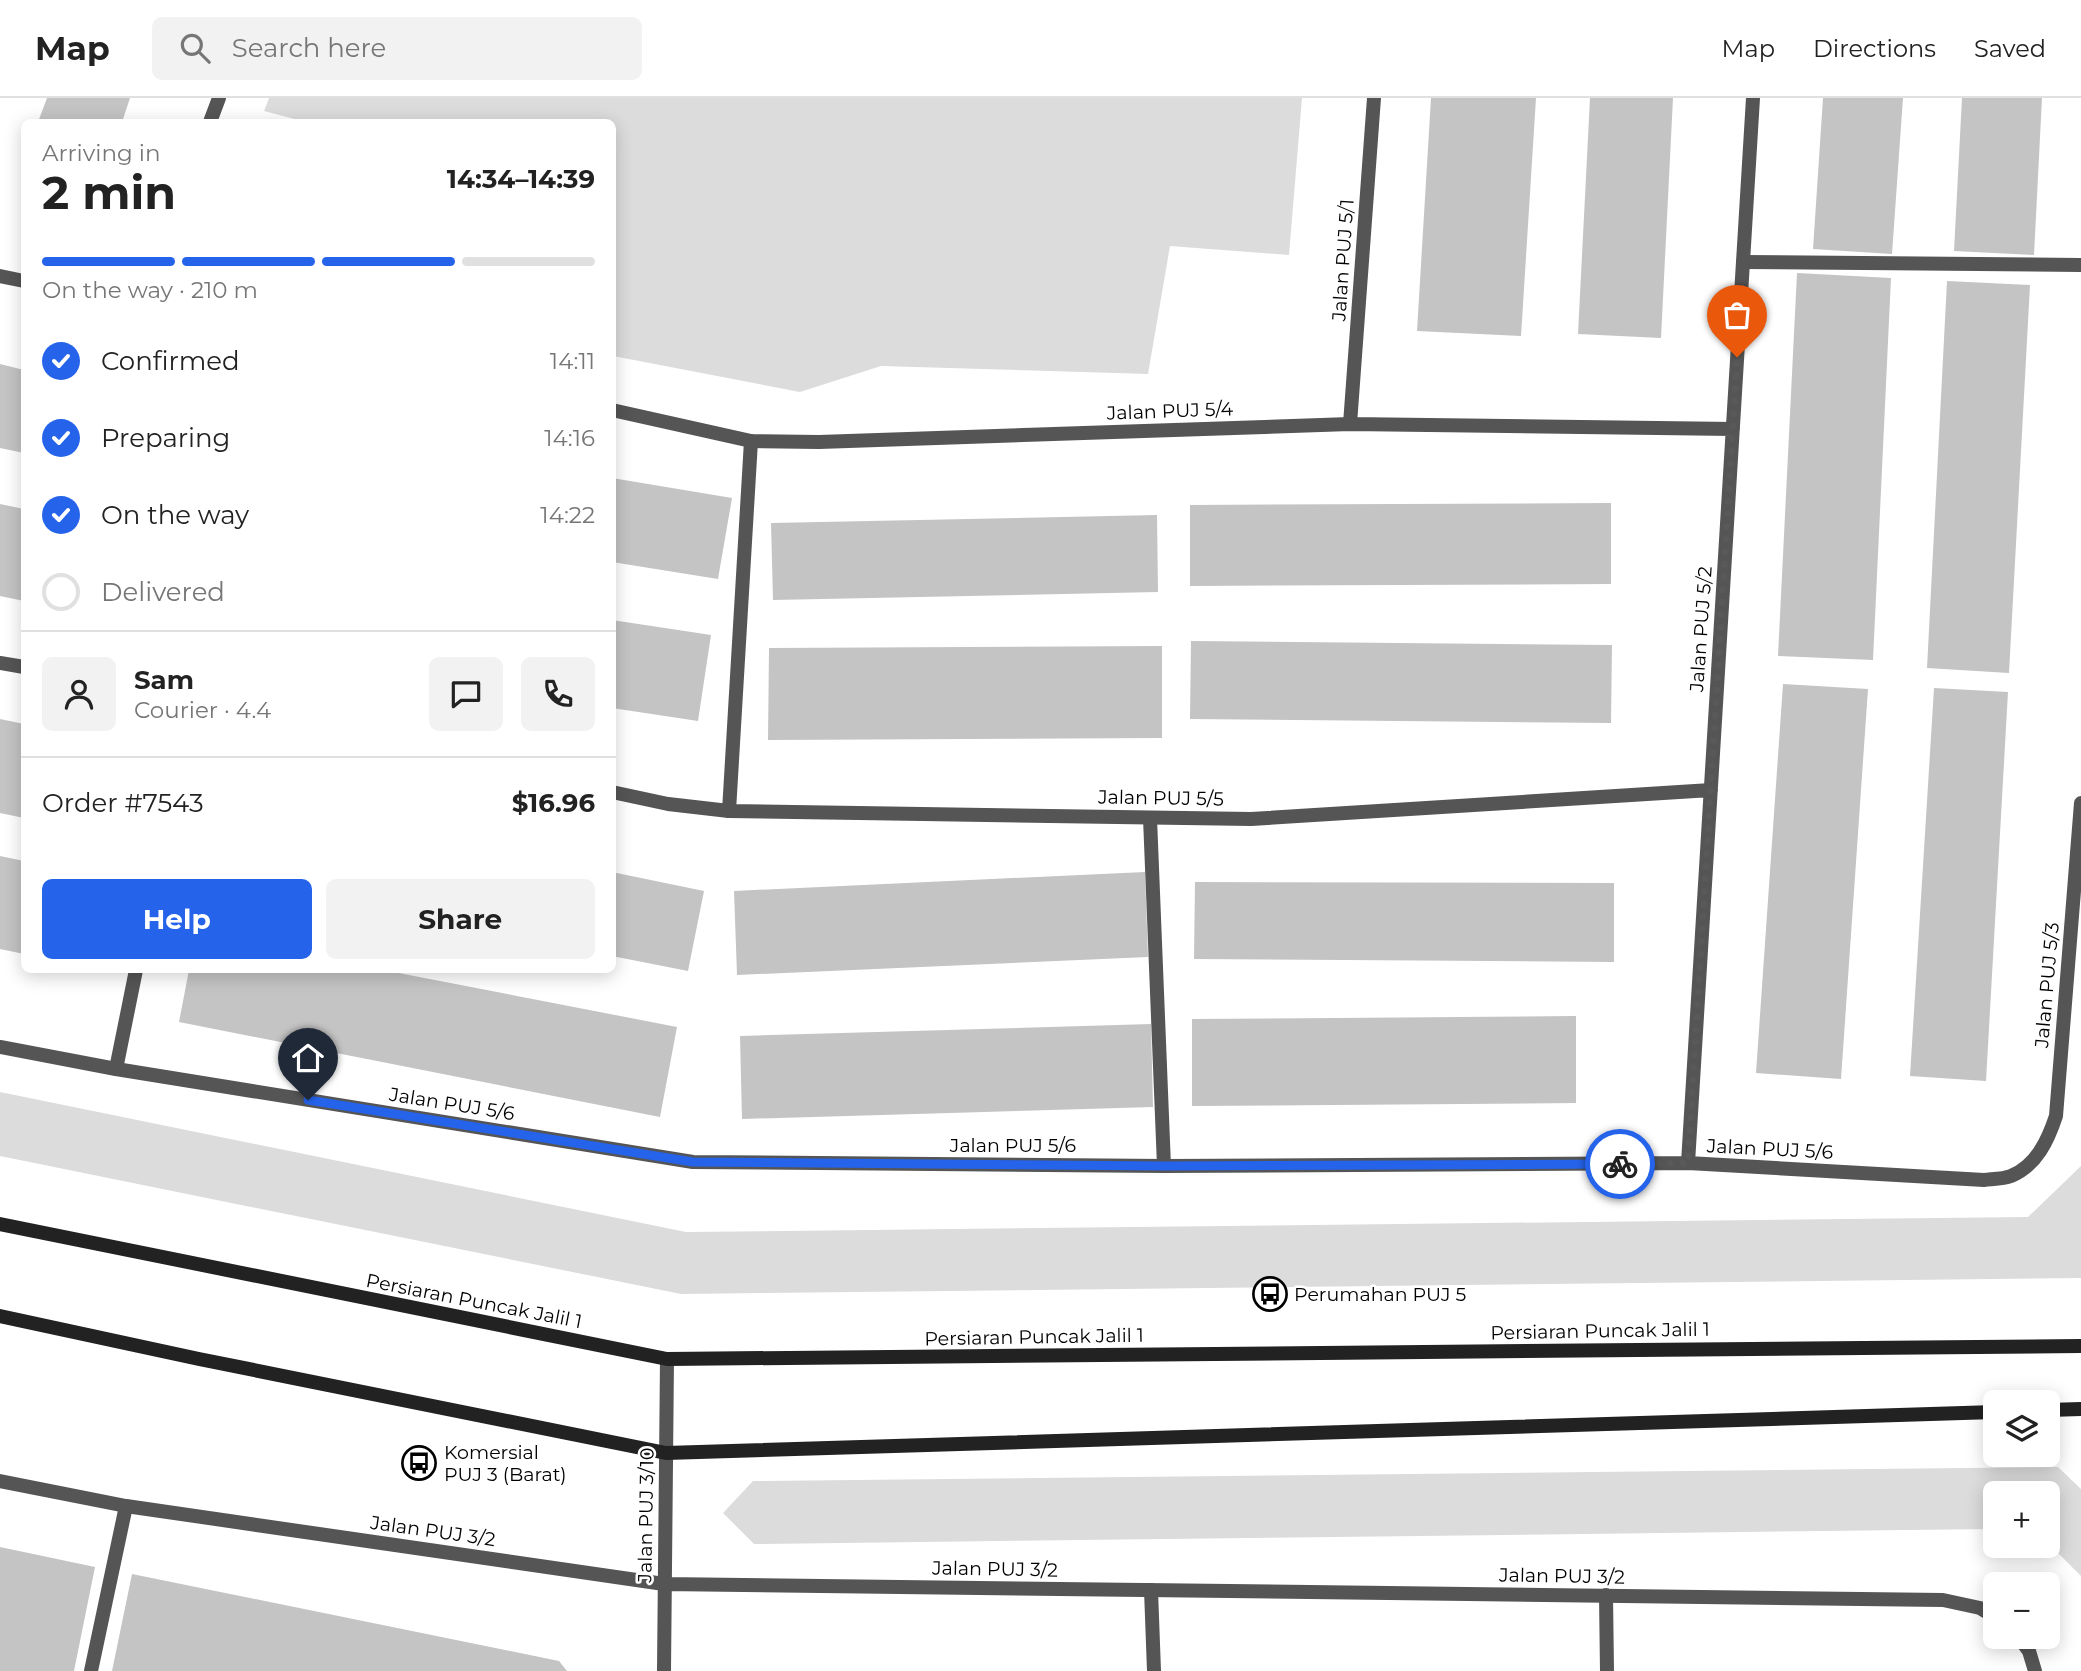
<!DOCTYPE html>
<html lang="en">
<head>
<meta charset="utf-8">
<style>
	:root { --surface:#fff; --page:#f2f2f2; --text:#222; --muted:#767676; --line:#e0e0e0; --accent:#2563eb }
	body { margin:0; font-family:Montserrat,sans-serif; background:var(--page); color:var(--text); height:100vh; display:flex; flex-direction:column; font-size:26px; white-space:nowrap }
	* { box-sizing:border-box; margin:0 }
	p { font-size:23px; color:var(--muted) }
	.icon { flex:none; width:38px; height:38px; fill:none; stroke:currentColor; stroke-width:2; stroke-linecap:round; stroke-linejoin:round }
	.map { position:relative; flex:1; overflow:hidden }
	.panel { position:absolute; left:21px; top:21px; width:595px; height:854px; display:flex; flex-direction:column; background:var(--surface); border-radius:10px; box-shadow:0 4px 18px #0003 }
	.panel>* { flex:none }
	.fabs { position:absolute; left:1983px; top:1292px; display:grid; gap:14px }
	.fabs a { display:grid; place-items:center; width:77px; height:77px; border-radius:10px; background:var(--surface); box-shadow:0 4px 18px #0003; font-size:35px }
	.pin { position:absolute; display:grid; place-items:center; width:60px; height:60px; color:#fff; margin:-72px -30px; border-radius:50% 50% 50% 0; rotate:-45deg; box-shadow:0 0 7px #0007 }
	.pin .icon { rotate:45deg }
	.courier { position:absolute; display:grid; place-items:center; width:70px; height:70px; margin:-35px; border:5px solid #2563eb; border-radius:50%; background:#fff; color:#222; box-shadow:0 2px 9px #0007 }
	.overview em { font-style:normal; font-weight:700 }
	.overview div { display:flex; flex-direction:column-reverse }
	.overview { display:flex; align-items:center; justify-content:space-between; height:119px; padding:0 21px }
	h1 { font-size:46px; font-weight:700; line-height:52px }
	.bar { display:grid; grid-template-columns:repeat(4,1fr); gap:10px 7px; align-content:center; height:84px; padding:0 21px }
	.bar i { height:9px; border-radius:5px; background:var(--line) }
	.bar .active { background:var(--accent) }
	.bar p { grid-column:span 4 }
	.line { display:flex; align-items:center; gap:18px; padding:0 21px; border-top:2px solid var(--line) }
	.line div { flex:1 }
	.round { display:grid; place-items:center; flex:none; width:74px; height:74px; border-radius:10px; background:var(--page) }
	ol { padding:0 21px; list-style:none }
	li { display:flex; align-items:center; gap:21px; height:77px }
	li p { margin-inline-start:auto }
	li .icon { padding:7px; border-radius:50%; background:var(--accent); color:#fff; stroke-width:4 }
	li:last-child { color:var(--muted) }
	li i { width:38px; height:38px; border:4px solid var(--line); border-radius:50% }
	.primary-button { display:flex; gap:14px; margin-top:auto; padding:14px 21px }
	.primary-button a { flex:1; height:80px; border-radius:10px; background:var(--accent); color:#fff; font-size:28px; font-weight:700; line-height:80px; text-align:center }
	.primary-button a+a { background:var(--page); color:var(--text) }
	header { display:flex; align-items:center; gap:42px; box-sizing:border-box; height:98px; padding:0 35px; background:var(--surface); border-bottom:2px solid var(--line) }
	header strong { font-size:33px }
	nav { display:flex; gap:38px; margin-inline-start:auto; font-size:24px }
	.search { width:490px; height:63px; background:var(--page); display:flex; align-items:center; gap:18px; box-sizing:border-box; padding:0 24px; border-radius:10px; color:var(--muted); font-size:26px }
	.map>svg:first-child { display:block }
	.green { fill:#dcdcdc }
	.building { fill:#c4c4c4 }
	.lines { fill:none; stroke-linecap:round; stroke-linejoin:round }
	.lane { stroke:#555; stroke-width:14 }
	.street { stroke:#555; stroke-width:14 }
	.secondary { stroke:#222; stroke-width:14 }
	.done { stroke:#595959; stroke-width:7; stroke-dasharray:0 12.6 }
	.route { stroke:#2563eb; stroke-width:9 }
	.labels { text-anchor:middle; dominant-baseline:central; stroke-width:5; stroke-linejoin:round; paint-order:stroke }
	.street-label { font-size:19px; fill:#000; stroke:#fff }
	.poi-label { font-size:19px; fill:#000; stroke:#fff; text-anchor:start }
</style>
</head>
<body>
<header>
<strong>Map</strong>
<div class="search"><svg class="icon" aria-label="search" viewBox="0 0 24 24"><circle cx="10" cy="10" r="6"/><path d="M15 15l6 6"/></svg>Search here</div>
<nav><a>Map</a><a>Directions</a><a>Saved</a></nav>
</header>
<div class="map">
<svg width="2081" height="1573" viewBox="0 0 2081 1573">
	<rect width="100%" height="100%" fill="#fff"/>
	<path class="green" d="M269,0H1302L1289,157L1170,148L1148,276L881,268L800,294L613,258L612,24H306L264,13Z
		M0,994L686,1134L2028,1119L2081,1068V1180L681,1196L0,1058Z
		M2058,1369L2081,1391V1478L2048,1445V1395H1995V1431L754,1446L723,1415L753,1383Z"/>
	<path class="building" d="M47,0H130L122,24H38Z
		M1431,0H1536L1521,238L1417,233Z
		M1590,0H1673L1661,240L1578,236Z
		M1823,0H1903L1892,156L1813,151Z
		M1962,0H2042L2034,157L1954,153Z
		M1797,175L1891,180L1873,562L1778,558Z
		M1947,183L2030,187L2009,575L1927,570Z
		M0,266L24,272V355L0,350Z
		M612,380L732,400L718,481L612,464Z
		M1611,405V486L1190,488V407Z
		M0,406L24,411V503L0,498Z
		M1157,417L1158,494L773,502L771,425Z
		M612,522L711,537L698,623L612,610Z
		M1191,543L1612,547L1611,625L1190,621Z
		M1162,548V640L768,642L769,550Z
		M1783,586L1868,591L1841,981L1756,975Z
		M1934,590L2008,594L1986,983L1910,978Z
		M0,621L24,626V720L0,715Z
		M0,758L24,763V856L0,851Z
		M612,774L704,793L688,873L612,858Z
		M1145,774L1148,859L737,877L734,793Z
		M1195,784L1614,785V864L1194,861Z
		M189,872H383L677,929L660,1019L179,924Z
		M1576,918V1005L1192,1008V921Z
		M1151,926L1153,1009L742,1021L740,938Z
		M0,1449L95,1469L74,1573H0Z
		M132,1476L559,1563L567,1573H112Z"/>
	<g class="lines">
		<path class="lane" d="M1743,164L2081,167
			M729,713L751,343
			M1150,720L1164,1068
			M116,971L136,872
			M1151,1492L1154,1573
			M1606,1497L1607,1573
			M91,1573L126,1408"/>
		<path class="street" d="M210,24L219,0
			M0,178L24,183
			M612,312L751,343L819,344L1350,326L1733,331
			M1350,326L1374,0
			M0,565L24,569
			M612,694L668,706L729,713L1251,721L1711,692
			M0,949L116,971L693,1064L1164,1068L1688,1065L1984,1082C1992,1081 2003,1081 2011,1078C2037,1067 2048,1042 2056,1018L2081,705
			M1688,1065L1753,0
			M0,1383L126,1408L664,1486L1943,1502L1980,1510L1995,1519
			M2018,1538L2029,1553L2035,1573
			M664,1573L667,1261"/>
		<path class="secondary" d="M0,1126L667,1261L2081,1248
			M0,1218L199,1261L666,1355L1995,1314
			M2048,1312L2081,1311"/>
	</g>
	<g class="lines">
		<path class="done" d="M1620,1066L1688,1065L1737,259"/>
		<path class="route" d="M308,1002L693,1064L1164,1068L1620,1066"/>
	</g>
	<defs>
		<g id="bus-ring" transform="scale(1.75)"><circle r="9.5" fill="#fff" stroke="#000" stroke-width="1.5"/><path d="M-5-6H5V4H4V6H2V4H-2V6H-4V4H-5ZM-3.5-4V0h7V-4ZM-3.5 1.2v1.5H-2V1.2ZM2 1.2v1.5H3.5V1.2Z" fill="#000"/></g>
	</defs>
	<g fill-rule="evenodd">
		<use href="#bus-ring" x="1270" y="1196"/>
		<use href="#bus-ring" x="419" y="1365"/>
	</g>
	<g class="labels">
		<g class="street-label">
			<text transform="translate(1343 162) rotate(-86)">Jalan PUJ 5/1</text>
			<text transform="translate(1170 313) rotate(-2)">Jalan PUJ 5/4</text>
			<text transform="translate(1701 531) rotate(-86)">Jalan PUJ 5/2</text>
			<text transform="translate(1161 700) rotate(1)">Jalan PUJ 5/5</text>
			<text transform="translate(2047 887) rotate(-85)">Jalan PUJ 5/3</text>
			<text transform="translate(452 1006) rotate(9)">Jalan PUJ 5/6</text>
			<text x="1013" y="1047">Jalan PUJ 5/6</text>
			<text transform="translate(1770 1051) rotate(3)">Jalan PUJ 5/6</text>
			<text transform="translate(474 1203) rotate(11)">Persiaran Puncak Jalil 1</text>
			<text transform="translate(1600 1233) rotate(-1)">Persiaran Puncak Jalil 1</text>
			<text transform="translate(1034 1239) rotate(-1)">Persiaran Puncak Jalil 1</text>
			<text transform="translate(646 1417) rotate(-89)">Jalan PUJ 3/10</text>
			<text transform="translate(433 1433) rotate(8)">Jalan PUJ 3/2</text>
			<text transform="translate(995 1471) rotate(1)">Jalan PUJ 3/2</text>
			<text transform="translate(1562 1478) rotate(1)">Jalan PUJ 3/2</text>
		</g>
		<g class="poi-label">
			<text x="1294" y="1196">Perumahan PUJ 5</text>
			<text x="444" y="1354">Komersial<tspan x="444" dy="22">PUJ 3 (Barat)</tspan></text>
		</g>
	</g>
</svg>
<div class="fabs">
<a><svg class="icon" aria-label="layers" viewBox="0 0 24 24"><path d="M12 4l9 5-9 5-9-5zM3 14l9 5 9-5"/></svg></a>
<a>+</a>
<a>−</a>
</div>
<div class="pin" style="left:1737px;top:259px;background:#ea580c"><svg class="icon" aria-label="bag" viewBox="0 0 24 24"><path d="M5 8h14l-1 12H6zM9 8a3 3 0 0 1 6 0"/></svg></div>
<div class="pin" style="left:308px;top:1002px;background:#1f2937"><svg class="icon" aria-label="home" viewBox="0 0 24 24"><path d="M3 11l9-7 9 7M6 9v11h12V9"/></svg></div>
<div class="courier" style="left:1620px;top:1066px"><svg class="icon" aria-label="bike" viewBox="0 0 24 24"><circle cx="6" cy="16" r="4"/><circle cx="18" cy="16" r="4"/><path d="M6 16l4-8h5l3 8M10 8l3 8H6M13 5h3"/></svg></div>
<section class="panel">
<div class="overview"><div><h1>2 min</h1><p>Arriving in</p></div><em>14:34–14:39</em></div>
<div class="bar"><i class="active"></i><i class="active"></i><i class="active"></i><i></i><p>On the way · 210 m</p></div>
<ol>
<li><svg class="icon" aria-label="check" viewBox="0 0 24 24"><path d="M5 12l5 5 9-10"/></svg>Confirmed<p>14:11</p></li>
<li><svg class="icon" aria-label="check" viewBox="0 0 24 24"><path d="M5 12l5 5 9-10"/></svg>Preparing<p>14:16</p></li>
<li><svg class="icon" aria-label="check" viewBox="0 0 24 24"><path d="M5 12l5 5 9-10"/></svg>On the way<p>14:22</p></li>
<li><i></i>Delivered</li>
</ol>
<div class="line" style="height:126px"><a class="round"><svg class="icon" aria-label="person" viewBox="0 0 24 24"><circle cx="12" cy="8" r="4"/><path d="M4 21q1-7 8-7t8 7"/></svg></a><div><b>Sam</b><p>Courier · 4.4</p></div><a class="round"><svg class="icon" aria-label="chat" viewBox="0 0 24 24"><path d="M4 5h16v11H9l-5 4z"/></svg></a><a class="round"><svg class="icon" aria-label="phone" viewBox="0 0 24 24"><path d="M5 4h4l2 5-3 2q2 4 5 5l2-3 5 2v4C11 20 4 13 5 4z"/></svg></a></div>
<div class="line" style="height:91px"><div>Order #7543</div><b>$16.96</b></div>
<div class="primary-button"><a>Help</a><a>Share</a></div>
</section>
</div>
</body>
</html>
